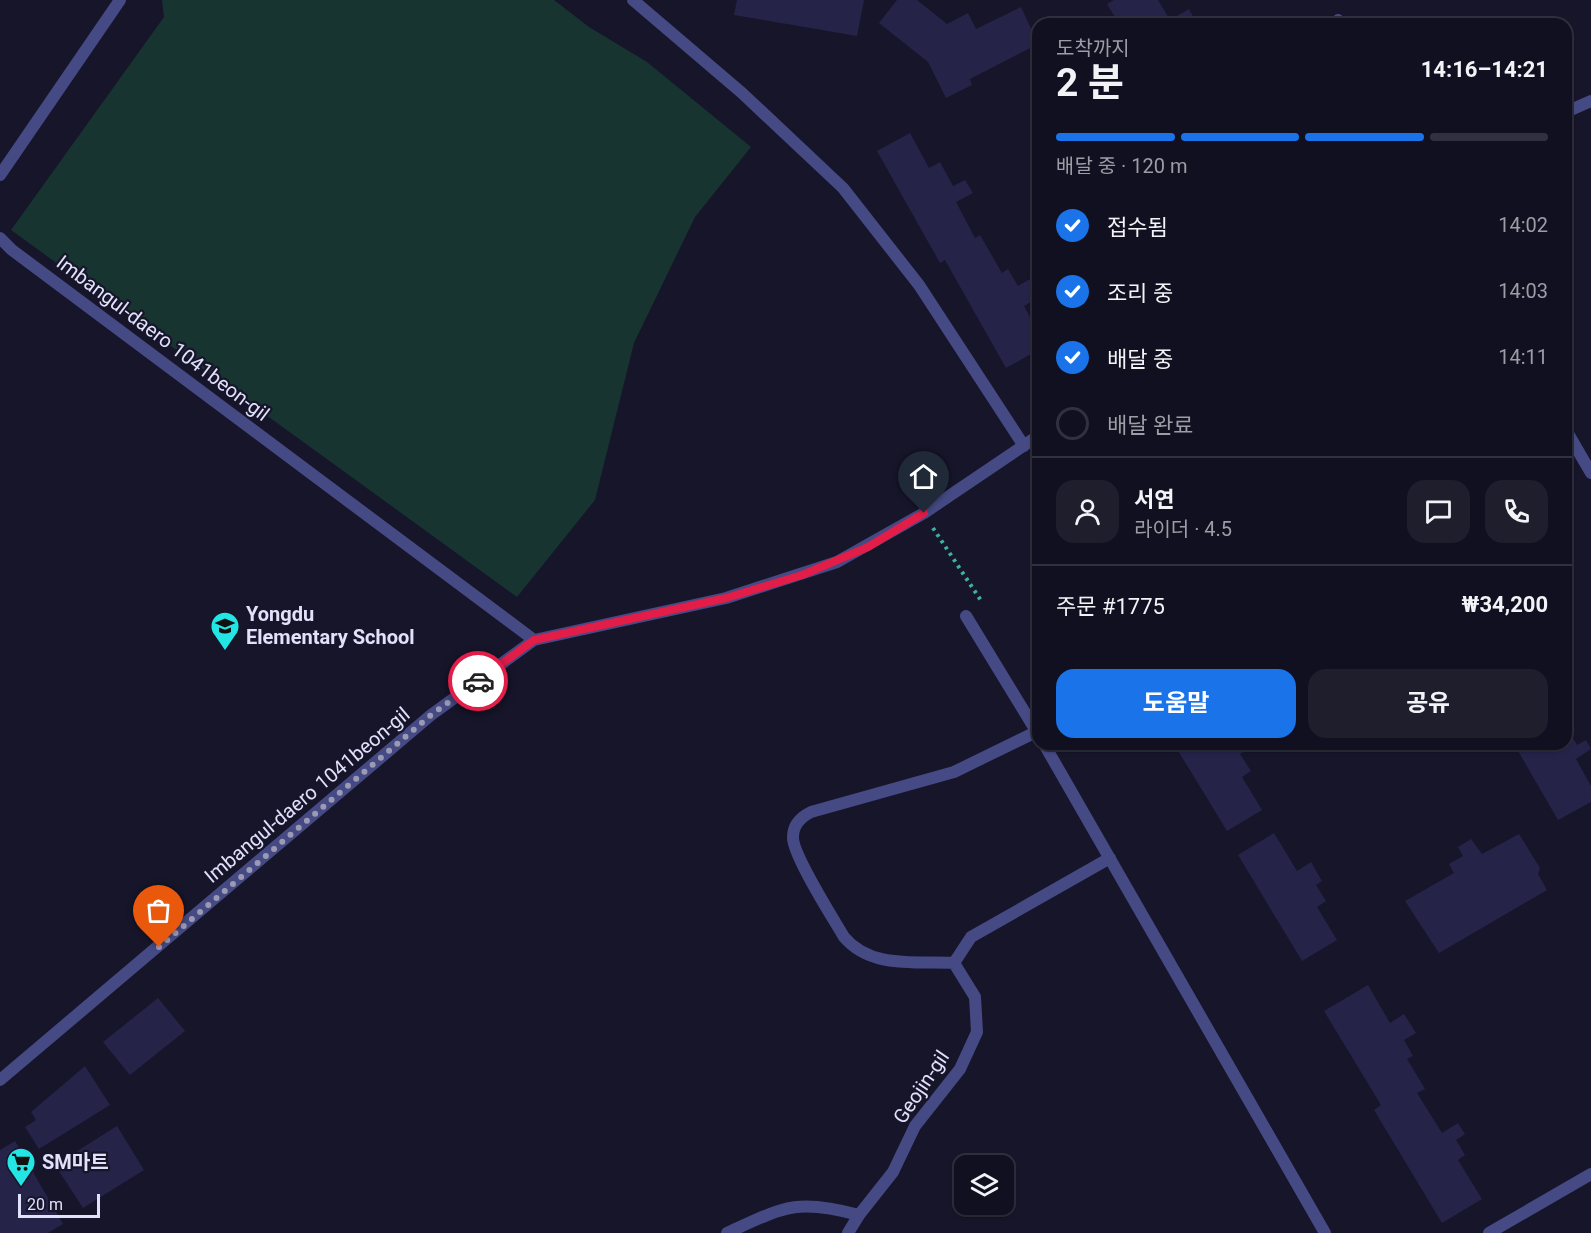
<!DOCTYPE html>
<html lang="ko">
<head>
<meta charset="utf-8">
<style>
	:root { --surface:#101020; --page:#1e1e2d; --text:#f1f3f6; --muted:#9c9da5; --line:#30303e; --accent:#1a73e8 }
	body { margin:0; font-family:Roboto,"Noto Sans KR",sans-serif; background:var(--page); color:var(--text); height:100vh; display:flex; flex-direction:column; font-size:22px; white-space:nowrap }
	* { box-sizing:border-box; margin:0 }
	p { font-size:20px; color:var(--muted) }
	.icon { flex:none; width:33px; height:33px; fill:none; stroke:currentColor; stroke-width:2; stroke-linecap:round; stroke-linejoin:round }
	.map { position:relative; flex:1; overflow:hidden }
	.sheet { position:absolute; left:1032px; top:18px; width:540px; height:732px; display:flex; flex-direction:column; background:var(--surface); border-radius:18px; box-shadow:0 2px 4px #0004,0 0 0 2px var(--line) }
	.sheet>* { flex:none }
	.controls { position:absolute; left:954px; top:1155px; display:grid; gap:12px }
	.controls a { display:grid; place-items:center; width:60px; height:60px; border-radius:12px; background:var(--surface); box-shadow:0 2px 4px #0004,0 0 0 2px var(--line); font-size:30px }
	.scale { position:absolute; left:18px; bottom:15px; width:82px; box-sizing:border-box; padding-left:6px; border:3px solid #e2e1fc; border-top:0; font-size:16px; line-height:21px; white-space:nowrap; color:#e2e1fc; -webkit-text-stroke:4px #16152a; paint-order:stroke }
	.pin { position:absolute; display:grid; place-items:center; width:51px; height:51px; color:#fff; margin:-62px -26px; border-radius:50% 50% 50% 0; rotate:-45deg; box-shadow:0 0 6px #0007 }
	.pin .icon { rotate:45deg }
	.courier { position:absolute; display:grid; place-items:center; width:60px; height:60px; margin:-30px; border:4px solid #e11d48; border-radius:50%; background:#fff; color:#222; box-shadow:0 2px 8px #0007 }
	.headline em { font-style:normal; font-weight:700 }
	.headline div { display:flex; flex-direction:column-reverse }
	.headline { display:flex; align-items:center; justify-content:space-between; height:102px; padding:0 24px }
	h1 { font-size:39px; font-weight:700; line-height:45px }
	.bar { display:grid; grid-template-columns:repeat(4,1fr); gap:9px 6px; align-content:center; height:72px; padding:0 24px }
	.bar i { height:8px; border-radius:4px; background:var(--line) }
	.bar .active { background:var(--accent) }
	.bar p { grid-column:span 4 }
	.line { display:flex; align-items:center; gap:15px; padding:0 24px; border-top:2px solid var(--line) }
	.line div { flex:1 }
	.round { display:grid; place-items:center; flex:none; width:63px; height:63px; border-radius:18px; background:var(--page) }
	ol { padding:0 24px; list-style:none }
	li { display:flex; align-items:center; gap:18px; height:66px }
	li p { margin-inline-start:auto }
	li .icon { padding:6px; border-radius:50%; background:var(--accent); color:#fff; stroke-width:4 }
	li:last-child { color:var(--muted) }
	li i { width:33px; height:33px; border:3px solid var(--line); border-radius:50% }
	.primary-button { display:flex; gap:12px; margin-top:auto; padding:12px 24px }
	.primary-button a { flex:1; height:69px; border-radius:18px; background:var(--accent); color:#fff; font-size:24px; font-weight:700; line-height:69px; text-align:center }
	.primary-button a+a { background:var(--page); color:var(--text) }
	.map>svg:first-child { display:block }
	.green { fill:#183430 }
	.building { fill:#262349 }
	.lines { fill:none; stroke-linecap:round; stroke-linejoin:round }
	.path { stroke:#40b19e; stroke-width:4; stroke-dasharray:3 4.5; stroke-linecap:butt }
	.lane { stroke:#454a84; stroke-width:12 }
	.street { stroke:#454a84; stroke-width:12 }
	.done { stroke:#9b9ab2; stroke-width:6; stroke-dasharray:0 10.8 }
	.route { stroke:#e11d48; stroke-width:8 }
	.labels { text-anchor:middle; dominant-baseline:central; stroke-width:4.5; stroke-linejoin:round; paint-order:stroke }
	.street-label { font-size:20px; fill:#e2e1fc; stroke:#16152a }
	.poi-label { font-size:20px; font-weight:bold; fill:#e2e1fc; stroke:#16152a; text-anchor:start }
</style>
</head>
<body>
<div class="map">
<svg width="1591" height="1233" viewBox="0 0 1591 1233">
	<rect width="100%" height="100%" fill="#16152a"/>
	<path class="green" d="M162,0H554L589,27L647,62L751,147L695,217L634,343L595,500L517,597L11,230L164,17Z"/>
	<path class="building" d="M737,0H864L857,36L734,15Z
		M897,0H917L947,24L968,13L976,29L1021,7L1038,44L970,79L972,85L946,98L928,62L879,23Z
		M1114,0H1158L1170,20L1189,9L1197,24H1119L1107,4Z
		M910,133L929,168L940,162L953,186L965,180L973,193L956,202L975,238L980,235L1002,273L1008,269L1018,286L1030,279L1038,293V298L1024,306L1038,331V350L1006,368L945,260L940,263L877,151Z
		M1566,725L1577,745L1586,740L1591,749L1576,759L1591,786V802L1558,820L1514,744H1566Z
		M1174,744H1244L1247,750L1240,754L1251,771L1242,777L1262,810L1227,831Z
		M1274,833L1297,871L1311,862L1322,881L1316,885L1326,901L1317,907L1337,940L1302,961L1238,855Z
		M1519,834L1540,868L1538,874L1547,890L1439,953L1405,901L1454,873L1449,864L1463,856L1458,847L1471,839L1482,854Z
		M1368,985L1390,1023L1404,1014L1416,1033L1404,1040L1413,1056L1407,1059L1425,1089L1417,1093L1442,1133L1458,1123L1465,1134L1456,1140L1465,1155L1458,1160L1482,1199L1442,1223L1374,1110L1381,1105L1324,1011Z
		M158,998L185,1031L130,1075L103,1042Z
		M85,1066L110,1105L39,1149L25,1127L36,1120L31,1112Z
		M117,1126L144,1170L83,1208L55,1165Z
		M15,1141L63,1224L48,1233H0V1150Z"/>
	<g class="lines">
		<path class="path" d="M933,528L982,602"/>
		<path class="lane" d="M727,1233C784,1207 796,1198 859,1215"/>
		<path class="street" d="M633,0L742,93L843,188L919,285L1024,446
			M1338,20L1340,24
			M1566,112L1591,101
			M0,175L120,0
			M0,238L12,250L534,640
			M1566,430L1591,473
			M966,616L1038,734
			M1044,744L1325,1233
			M954,963C915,961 871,969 844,937C833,918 792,854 793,837C793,825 801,817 811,812L954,772L1038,731
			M0,1080L431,715L534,640L726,598L837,562L924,513L1038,436
			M848,1233L859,1215L893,1172L915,1126L960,1069L977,1032L975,997L954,963L971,937L1110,858
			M1489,1233L1591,1174"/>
	</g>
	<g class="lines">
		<path class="done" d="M159,947L431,715L478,681"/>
		<path class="route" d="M478,681L534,640L726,598L802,575L868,547L924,513"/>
	</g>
	<defs>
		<g id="school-pin" transform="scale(1.5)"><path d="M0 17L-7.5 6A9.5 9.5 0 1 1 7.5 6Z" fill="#23e6e4" stroke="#16152a"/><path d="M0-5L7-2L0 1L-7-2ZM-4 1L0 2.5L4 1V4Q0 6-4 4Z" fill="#111"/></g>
		<g id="supermarket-pin" transform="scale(1.5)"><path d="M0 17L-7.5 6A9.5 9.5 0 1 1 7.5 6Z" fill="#23e6e4" stroke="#16152a"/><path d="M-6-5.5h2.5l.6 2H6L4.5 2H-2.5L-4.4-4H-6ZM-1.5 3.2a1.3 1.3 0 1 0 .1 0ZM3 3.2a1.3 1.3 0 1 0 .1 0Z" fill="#111"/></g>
	</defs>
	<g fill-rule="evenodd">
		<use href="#school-pin" x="225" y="626"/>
		<use href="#supermarket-pin" x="21" y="1162"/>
	</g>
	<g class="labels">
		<g class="street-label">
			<text transform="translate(163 338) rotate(37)">Imbangul-daero 1041beon-gil</text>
			<text transform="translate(307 795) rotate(-40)">Imbangul-daero 1041beon-gil</text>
			<text transform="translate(921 1087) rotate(-56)">Geojin-gil</text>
		</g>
		<g class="poi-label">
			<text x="246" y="614">Yongdu<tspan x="246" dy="23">Elementary School</tspan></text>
			<text x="42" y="1162">SM마트</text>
		</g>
	</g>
</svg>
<div class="controls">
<a><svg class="icon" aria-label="layers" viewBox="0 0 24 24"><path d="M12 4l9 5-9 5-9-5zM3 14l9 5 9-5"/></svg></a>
</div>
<div class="scale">20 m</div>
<div class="pin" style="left:159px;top:947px;background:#ea580c"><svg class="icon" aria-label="bag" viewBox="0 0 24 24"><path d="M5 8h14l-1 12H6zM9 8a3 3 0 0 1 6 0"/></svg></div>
<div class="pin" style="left:924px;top:513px;background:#1f2937"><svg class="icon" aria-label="home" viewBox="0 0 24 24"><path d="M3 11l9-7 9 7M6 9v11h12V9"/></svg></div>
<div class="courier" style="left:478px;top:681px"><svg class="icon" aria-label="car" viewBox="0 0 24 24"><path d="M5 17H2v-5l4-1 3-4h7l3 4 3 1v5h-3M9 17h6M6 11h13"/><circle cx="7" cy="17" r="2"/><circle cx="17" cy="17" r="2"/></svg></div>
<section class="sheet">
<div class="headline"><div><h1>2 분</h1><p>도착까지</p></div><em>14:16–14:21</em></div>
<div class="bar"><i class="active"></i><i class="active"></i><i class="active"></i><i></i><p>배달 중 · 120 m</p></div>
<ol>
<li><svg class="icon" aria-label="check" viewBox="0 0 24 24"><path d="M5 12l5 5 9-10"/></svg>접수됨<p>14:02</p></li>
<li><svg class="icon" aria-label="check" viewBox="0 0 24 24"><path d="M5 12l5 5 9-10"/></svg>조리 중<p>14:03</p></li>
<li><svg class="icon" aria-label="check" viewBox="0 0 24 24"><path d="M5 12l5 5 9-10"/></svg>배달 중<p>14:11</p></li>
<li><i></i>배달 완료</li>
</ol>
<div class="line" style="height:108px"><a class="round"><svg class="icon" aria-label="person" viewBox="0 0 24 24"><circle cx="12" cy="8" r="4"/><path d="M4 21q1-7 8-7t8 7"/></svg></a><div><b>서연</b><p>라이더 · 4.5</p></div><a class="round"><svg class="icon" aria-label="chat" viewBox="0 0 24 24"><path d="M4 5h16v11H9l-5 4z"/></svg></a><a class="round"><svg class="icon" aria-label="phone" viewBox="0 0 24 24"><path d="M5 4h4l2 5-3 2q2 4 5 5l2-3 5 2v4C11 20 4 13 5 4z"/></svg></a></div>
<div class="line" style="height:78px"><div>주문 #1775</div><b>₩34,200</b></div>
<div class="primary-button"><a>도움말</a><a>공유</a></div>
</section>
</div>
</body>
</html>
